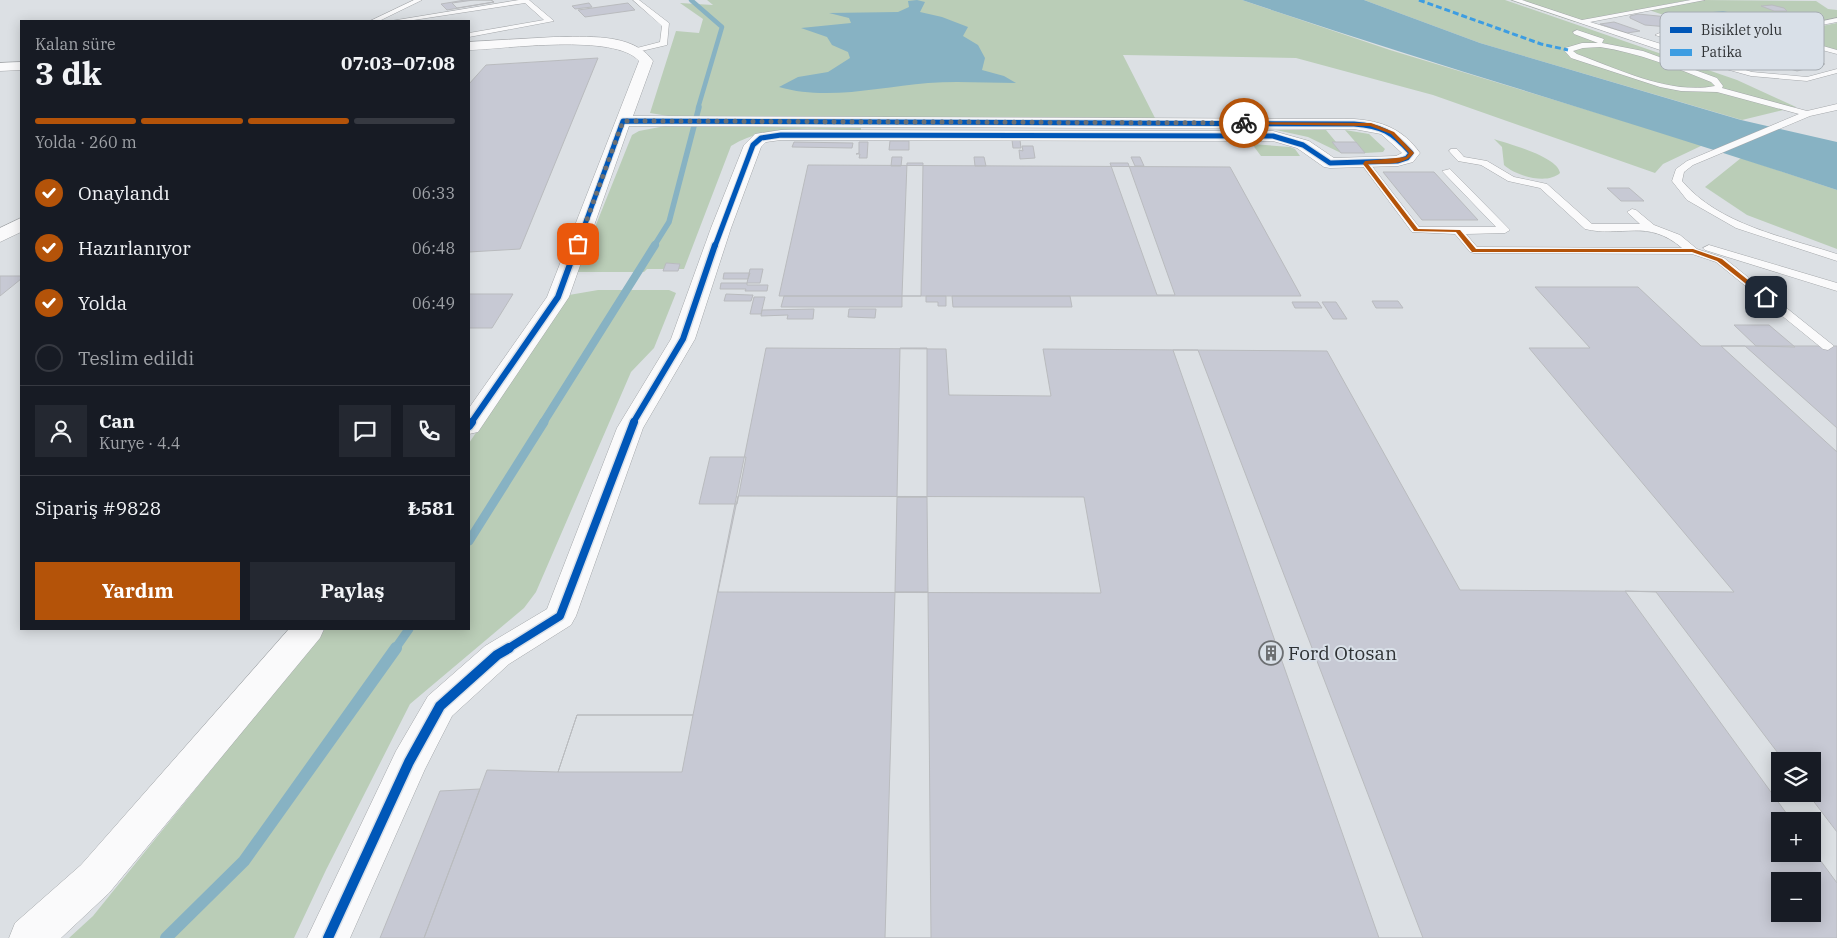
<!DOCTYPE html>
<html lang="tr">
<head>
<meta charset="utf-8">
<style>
	:root { --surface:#171b24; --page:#242831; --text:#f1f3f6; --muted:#9ea1a6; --line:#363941; --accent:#b45309 }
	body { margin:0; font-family:"IBM Plex Serif",serif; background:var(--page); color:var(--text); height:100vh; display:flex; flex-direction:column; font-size:19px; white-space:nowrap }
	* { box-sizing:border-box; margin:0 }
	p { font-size:16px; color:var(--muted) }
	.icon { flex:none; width:28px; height:28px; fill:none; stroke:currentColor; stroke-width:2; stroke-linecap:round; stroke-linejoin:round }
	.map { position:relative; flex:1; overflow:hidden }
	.side { position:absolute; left:20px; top:20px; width:450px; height:610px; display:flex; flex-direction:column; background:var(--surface); border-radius:0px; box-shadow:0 2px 12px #0003 }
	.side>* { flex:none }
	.controls { position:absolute; left:1771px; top:752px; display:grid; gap:10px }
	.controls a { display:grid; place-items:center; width:50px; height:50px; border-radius:0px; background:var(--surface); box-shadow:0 2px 12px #0003; font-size:25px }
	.pin { position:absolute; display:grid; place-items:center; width:42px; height:42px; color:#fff; margin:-21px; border-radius:10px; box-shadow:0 2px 8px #0006 }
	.courier { position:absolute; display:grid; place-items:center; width:50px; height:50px; margin:-25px; border:4px solid #b45309; border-radius:50%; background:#fff; color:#222; box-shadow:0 1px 6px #0007 }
	.headline em { font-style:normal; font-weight:800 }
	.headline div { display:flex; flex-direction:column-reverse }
	.headline { display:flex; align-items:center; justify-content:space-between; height:85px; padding:0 15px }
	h1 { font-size:32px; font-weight:800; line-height:38px }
	.bar { display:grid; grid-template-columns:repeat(4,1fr); gap:8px 5px; align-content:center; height:60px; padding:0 15px }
	.bar i { height:6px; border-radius:4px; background:var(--line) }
	.bar .selected { background:var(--accent) }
	.bar p { grid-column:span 4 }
	.line { display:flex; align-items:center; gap:12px; padding:0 15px; border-top:1px solid var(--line) }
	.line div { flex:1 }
	.round { display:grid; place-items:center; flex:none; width:52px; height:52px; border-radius:0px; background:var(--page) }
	ol { padding:0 15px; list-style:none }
	li { display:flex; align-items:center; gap:15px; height:55px }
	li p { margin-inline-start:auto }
	li .icon { padding:5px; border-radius:50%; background:var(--accent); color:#fff; stroke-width:4 }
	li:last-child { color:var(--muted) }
	li i { width:28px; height:28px; border:2px solid var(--line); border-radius:50% }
	.action { display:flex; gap:10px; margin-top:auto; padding:10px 15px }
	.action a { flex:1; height:58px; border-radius:0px; background:var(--accent); color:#fff; font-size:20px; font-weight:800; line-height:58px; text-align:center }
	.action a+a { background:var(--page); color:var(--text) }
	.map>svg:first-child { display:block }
	.green { fill:#bacdb7 }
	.water { fill:#87b2c3 }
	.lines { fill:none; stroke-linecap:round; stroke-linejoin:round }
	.stream-far4 { stroke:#87b2c3; stroke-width:4.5 }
	.stream-far3 { stroke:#87b2c3; stroke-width:5.5 }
	.stream-far2 { stroke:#87b2c3; stroke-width:8 }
	.stream-far1 { stroke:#87b2c3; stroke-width:9 }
	.stream { stroke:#87b2c3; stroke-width:12 }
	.building { fill:#c7c9d4; stroke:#b9bbbe; fill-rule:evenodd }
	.service-casing { stroke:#a4a7aa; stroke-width:1 }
	.minor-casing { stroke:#a4a7aa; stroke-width:1 }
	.service { fill:#fafafb; fill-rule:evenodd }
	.minor { fill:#fafafb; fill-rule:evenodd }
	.quiet { stroke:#3d9de2; stroke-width:3; stroke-dasharray:6 3; stroke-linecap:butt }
	.cycleway-far3-casing { stroke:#d9e0e8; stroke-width:7 }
	.cycleway-far2-casing { stroke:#d9e0e8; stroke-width:9 }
	.cycleway-far1-casing { stroke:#d9e0e8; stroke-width:11 }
	.cycleway-casing { stroke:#d9e0e8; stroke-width:13 }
	.cycleway-far3 { stroke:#0057b8; stroke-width:5 }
	.cycleway-far2 { stroke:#0057b8; stroke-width:6 }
	.cycleway-far1 { stroke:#0057b8; stroke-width:8 }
	.cycleway { stroke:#0057b8; stroke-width:10 }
	.route { fill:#b45309 }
	.done { stroke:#6c6f72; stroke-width:5; stroke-dasharray:0 9 }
	.labels { text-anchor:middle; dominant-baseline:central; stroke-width:4; stroke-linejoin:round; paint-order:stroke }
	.near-poi-label { font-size:19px; fill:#2f3235; stroke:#d9e0e8; text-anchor:start }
	.key { fill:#d9e0e8; stroke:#a6acb2; stroke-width:1 }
	.key-label { font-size:14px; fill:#2f3235 }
</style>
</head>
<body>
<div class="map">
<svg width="1837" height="938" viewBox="0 0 1837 938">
	<rect width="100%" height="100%" fill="#dce0e4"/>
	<path class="green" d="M707,0H1242L1390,50L1703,145L1663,164L1655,173L1433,95L1296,58L1123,55L1155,118L668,116L650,113L676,31L699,33L703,19L680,3L713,5Z
		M1364,0H1505L1737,80L1796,107L1742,120L1480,43Z
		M1510,0H1689L1575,22Z
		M1702,0L1816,1L1828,9L1837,10V20L1775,32L1782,34L1837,23V52L1731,21L1711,25L1808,54L1758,65L1659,35L1685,29L1681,28L1686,25L1684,22L1649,10Z
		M665,126L861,128V130C818,130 768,122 731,146L684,269H678L680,264L667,263L664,269H647L644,272H577L632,135L639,131Z
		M1276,130H1326L1336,142L1341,153L1308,137Z
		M1345,130L1369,134L1385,149L1383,152L1365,153Z
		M1494,139C1509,144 1558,157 1560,173C1547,185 1516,176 1504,165L1502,147Z
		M1252,144L1290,147L1295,149L1300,156H1261Z
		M1741,158L1837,190V249L1747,215L1705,187Z
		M598,290H669L676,293L654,348L631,372L536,592L524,608L410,704L326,870L294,938H69L93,916L325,629H469V443L569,295Z"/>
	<path class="water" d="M917,0L925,2L920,12L942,17L968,27L963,36L978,45L985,58L982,70L1004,76L1016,83C986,83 957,81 928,83C879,87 827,101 779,87L798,77L828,72L850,58L848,52L832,45L827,37L801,28L851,23L849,18L829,13L898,12L909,7L908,1Z
		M1242,0H1364L1480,43L1741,120L1837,142V190C1640,124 1440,67 1242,0Z
		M1723,11L1746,16L1732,19L1708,15L1713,17L1696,18L1683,15Z"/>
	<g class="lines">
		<path class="stream-far4" d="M691,0L722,27L698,108"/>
		<path class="stream-far3" d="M654,246L669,222L699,107"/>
		<path class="stream-far2" d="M543,423L655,245"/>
		<path class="stream-far1" d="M469,541L544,422
			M395,649L409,629"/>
		<path class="stream" d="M166,938L244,861L396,648"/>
	</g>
	<path class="building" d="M465,0H491L494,2L447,10L441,4Z
		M474,0H491L494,2L457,8L452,3Z
		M589,3L592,7L575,9L572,6Z
		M628,3L635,10L585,17L578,10Z
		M1772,5L1784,8L1787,11H1774L1761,6Z
		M1638,14L1668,17L1680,24L1668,27L1645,25L1630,18V16Z
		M1614,22L1640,31L1627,33L1600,24Z
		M598,58L520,249L469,252V84L486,65Z
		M1790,60L1808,63L1814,61L1825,64L1797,71L1787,68L1791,67L1784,65L1790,64L1782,61Z
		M1012,140H1020L1021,148H1013Z
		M890,141H909V150H889Z
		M794,142L853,143L852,148L792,147Z
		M859,142H868L867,158H859L860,154H856L859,153Z
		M1332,142H1356L1365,153H1341Z
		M1022,146H1033L1035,158L1020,159L1019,150L1023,151Z
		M892,157H902L901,166H891Z
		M974,157H984L986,166H975Z
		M1131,157H1140L1144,166H1135Z
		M907,163H923L921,296H902Z
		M1110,163H1128L1175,295H1157Z
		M808,165L1230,167L1301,296H779Z
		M1383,172H1434L1478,220H1422Z
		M1607,188H1629L1644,201H1621Z
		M666,263L680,264L678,271H663Z
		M750,269H763L760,283H747Z
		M724,273H750L748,279H723Z
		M0,276H21V279L0,296Z
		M721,283H747V285H768L767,291H745L746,289H720Z
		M1535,287H1638L1701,346H1837V938H424L487,770L558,772L577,715H693L766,348L946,349L949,395L1051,396L1043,349L1327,351L1460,590L1734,592L1529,348H1590ZM1780,761H1812V794H1780ZM1780,821H1812V854H1780ZM1780,881H1812V914H1780Z
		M469,294H513L492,328H469Z
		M726,294L750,295H753L751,301H724Z
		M784,296H902V307H781Z
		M926,296H946V306H938V302H926Z
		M952,296H1070L1072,307H953Z
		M754,297H765L761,314H750Z
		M1372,301H1398L1403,308H1376Z
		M1292,302H1318L1322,308H1295Z
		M1322,302H1336L1347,319H1333Z
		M814,309L813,319H787L788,315L761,316L762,310Z
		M849,309H876L875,318L848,317Z
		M1734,325H1769L1795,347L1756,346Z
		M1721,346H1745L1837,428V452Z
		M900,348H927V497H897Z
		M1173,350H1198L1423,938H1379Z
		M710,457H746L737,504H699Z
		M738,496L1084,497L1101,593L718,592Z
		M897,497H927L928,592H895Z
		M1625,591L1656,592L1784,761H1780V794H1808L1837,832V883L1812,849V821H1792Z
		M895,592H928L931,938H885Z
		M577,715H693L682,772H558Z
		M480,789L424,938H380L440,791Z"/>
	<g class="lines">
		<g class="service-casing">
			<path id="service" d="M414,0H422L379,21H370Z
				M519,0H529L554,21L469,37V33L544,20L525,3L407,21H391Z
				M633,0H639L669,23L667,45L633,53V49L660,42L662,26Z
				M1512,0H1522L1582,20L1691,0H1705L1590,22L1752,72L1807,77L1837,69V73L1807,81L1751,76L1672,54Z
				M1837,18V22L1770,35L1766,33Z
				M1718,22L1722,24L1719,26L1812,54L1758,67L1655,35L1662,32ZM1710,28L1799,54L1758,63L1668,35Z
				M1577,30L1604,39L1602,43L1643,51L1717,78L1723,86L1722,88L1807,111L1837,104V110L1810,116L1693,165L1684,172L1682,181C1719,225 1785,237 1837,254V261L1736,228L1687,200L1672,181L1676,169L1687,161L1799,114L1717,92L1681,91L1660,87L1571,58L1564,50L1565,48L1582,43H1598L1574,34L1573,32ZM1600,47C1639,53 1674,67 1711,82L1715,86C1670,95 1618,69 1577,54L1573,51L1583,48Z
				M1795,38L1837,50V54L1792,42V38Z
				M1451,149H1457L1464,157L1487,161L1514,177L1547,184L1592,224H1640L1627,212L1632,209L1636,210L1654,225L1680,235L1697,249L1724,258L1834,346L1828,350L1823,349L1716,262L1692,254L1474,253L1470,252L1455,234L1412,232L1362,165V161H1368L1419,227H1496L1442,171L1450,169L1510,230L1505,233L1466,234L1477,247L1682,248C1647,218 1622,238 1585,229L1540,188L1508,181L1481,165L1458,161L1449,151Z
				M1709,245L1837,283V291L1705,250L1703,248Z"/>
		</g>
		<g class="minor-casing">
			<path id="minor" d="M554,37C585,37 633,32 653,61L633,116L1354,119C1382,121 1403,129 1420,153L1413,162L1398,166L1330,168L1324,167L1297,148L1273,141L781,140L766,142L761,147L731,228L695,339L643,428L576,616L571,625L509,664L452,716L425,769L350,938H307L396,751L428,696L485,646L547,609L617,428L671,339L711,228L744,145L755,134L781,130L1273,131L1309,141L1334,158L1396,156L1402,153L1381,134L1354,129L629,126L569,297L478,432L469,434V408L547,297L639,61C615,33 505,49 469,50V42Z
				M21,62V70L0,71V63Z
				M21,218V232L0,242V228Z
				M289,629H324L320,638L109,893L61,938H9L15,923L81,865Z"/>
		</g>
		<use href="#service" class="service"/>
		<use href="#minor" class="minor"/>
		<path class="quiet" d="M1419,0L1541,44L1568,50"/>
		<g class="cycleway-far3-casing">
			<path id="cycleway-far3" d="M577,246L623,121L1354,124C1382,126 1392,132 1411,153L1407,158L1398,161L1330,163L1303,145L1273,136L781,135L761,138L753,145L715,246"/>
		</g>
		<g class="cycleway-far2-casing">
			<path id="cycleway-far2" d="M471,423L558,297L577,245
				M633,423L683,339L715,245"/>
		</g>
		<g class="cycleway-far1-casing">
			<path id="cycleway-far1" d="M469,426L472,422
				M507,649L560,616L634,422"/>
		</g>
		<g class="cycleway-casing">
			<path id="cycleway" d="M328,938L409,762L440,706L497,655L509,648"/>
		</g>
		<use href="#cycleway-far3" class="cycleway-far3"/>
		<use href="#cycleway-far2" class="cycleway-far2"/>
		<use href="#cycleway-far1" class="cycleway-far1"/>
		<use href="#cycleway" class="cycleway"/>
	</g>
	<path class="route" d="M1244,122L1371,123L1394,132L1414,153C1404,167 1383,163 1368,164L1418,229L1460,230L1476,249H1693L1722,259L1769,297L1764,298L1717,261L1692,252H1472L1456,232L1414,231L1363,164L1365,161L1406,157L1409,153L1391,134L1370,126L1242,124Z"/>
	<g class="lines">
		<path class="done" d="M578,244L623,121L1244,123"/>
	</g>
	<defs>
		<g id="building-ring" transform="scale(1.25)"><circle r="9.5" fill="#d9e0e8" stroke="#6c6f72" stroke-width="1.5"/><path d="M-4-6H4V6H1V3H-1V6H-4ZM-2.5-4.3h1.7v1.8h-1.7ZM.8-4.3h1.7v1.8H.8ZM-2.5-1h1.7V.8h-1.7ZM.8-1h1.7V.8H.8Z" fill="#6c6f72"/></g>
	</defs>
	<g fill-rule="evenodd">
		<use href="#building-ring" x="1271" y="653"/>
	</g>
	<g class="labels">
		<g class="near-poi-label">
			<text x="1288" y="653">Ford Otosan</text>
		</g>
	</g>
	<rect x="1660" y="12" width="164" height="58" rx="8" class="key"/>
	<rect x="1670" y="27" width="22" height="6" fill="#0057b8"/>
	<rect x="1670" y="49" width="22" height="7" fill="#3d9de2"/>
	<g class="key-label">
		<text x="1701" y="35">Bisiklet yolu</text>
		<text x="1701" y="57">Patika</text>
	</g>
</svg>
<div class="controls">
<a><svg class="icon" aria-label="layers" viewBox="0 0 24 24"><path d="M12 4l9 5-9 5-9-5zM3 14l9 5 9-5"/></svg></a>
<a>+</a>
<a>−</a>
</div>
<div class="pin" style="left:578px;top:244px;background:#ea580c"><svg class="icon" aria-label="bag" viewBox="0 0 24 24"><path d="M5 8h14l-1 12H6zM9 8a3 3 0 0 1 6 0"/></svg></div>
<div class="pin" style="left:1766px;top:297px;background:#1f2937"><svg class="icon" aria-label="home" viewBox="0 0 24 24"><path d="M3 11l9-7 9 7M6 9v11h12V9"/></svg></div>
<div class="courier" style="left:1244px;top:123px"><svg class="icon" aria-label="bike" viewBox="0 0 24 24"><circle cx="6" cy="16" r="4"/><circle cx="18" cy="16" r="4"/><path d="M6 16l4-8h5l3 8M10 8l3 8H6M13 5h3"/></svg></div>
<section class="side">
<div class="headline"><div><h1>3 dk</h1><p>Kalan süre</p></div><em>07:03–07:08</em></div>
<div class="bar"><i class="selected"></i><i class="selected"></i><i class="selected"></i><i></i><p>Yolda · 260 m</p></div>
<ol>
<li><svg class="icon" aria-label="check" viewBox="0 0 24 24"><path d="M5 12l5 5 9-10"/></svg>Onaylandı<p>06:33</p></li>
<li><svg class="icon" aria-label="check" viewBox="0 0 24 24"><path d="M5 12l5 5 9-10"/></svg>Hazırlanıyor<p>06:48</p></li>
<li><svg class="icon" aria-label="check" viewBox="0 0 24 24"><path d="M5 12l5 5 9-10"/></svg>Yolda<p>06:49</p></li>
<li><i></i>Teslim edildi</li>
</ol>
<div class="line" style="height:90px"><a class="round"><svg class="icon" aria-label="person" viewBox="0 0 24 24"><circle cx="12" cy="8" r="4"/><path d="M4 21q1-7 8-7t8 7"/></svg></a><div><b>Can</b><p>Kurye · 4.4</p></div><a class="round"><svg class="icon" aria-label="chat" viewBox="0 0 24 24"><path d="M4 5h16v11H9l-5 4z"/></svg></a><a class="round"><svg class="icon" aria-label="phone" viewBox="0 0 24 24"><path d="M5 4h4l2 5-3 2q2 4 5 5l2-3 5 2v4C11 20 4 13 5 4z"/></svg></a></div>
<div class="line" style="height:65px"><div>Sipariş #9828</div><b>₺581</b></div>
<div class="action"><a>Yardım</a><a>Paylaş</a></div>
</section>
</div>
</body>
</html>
